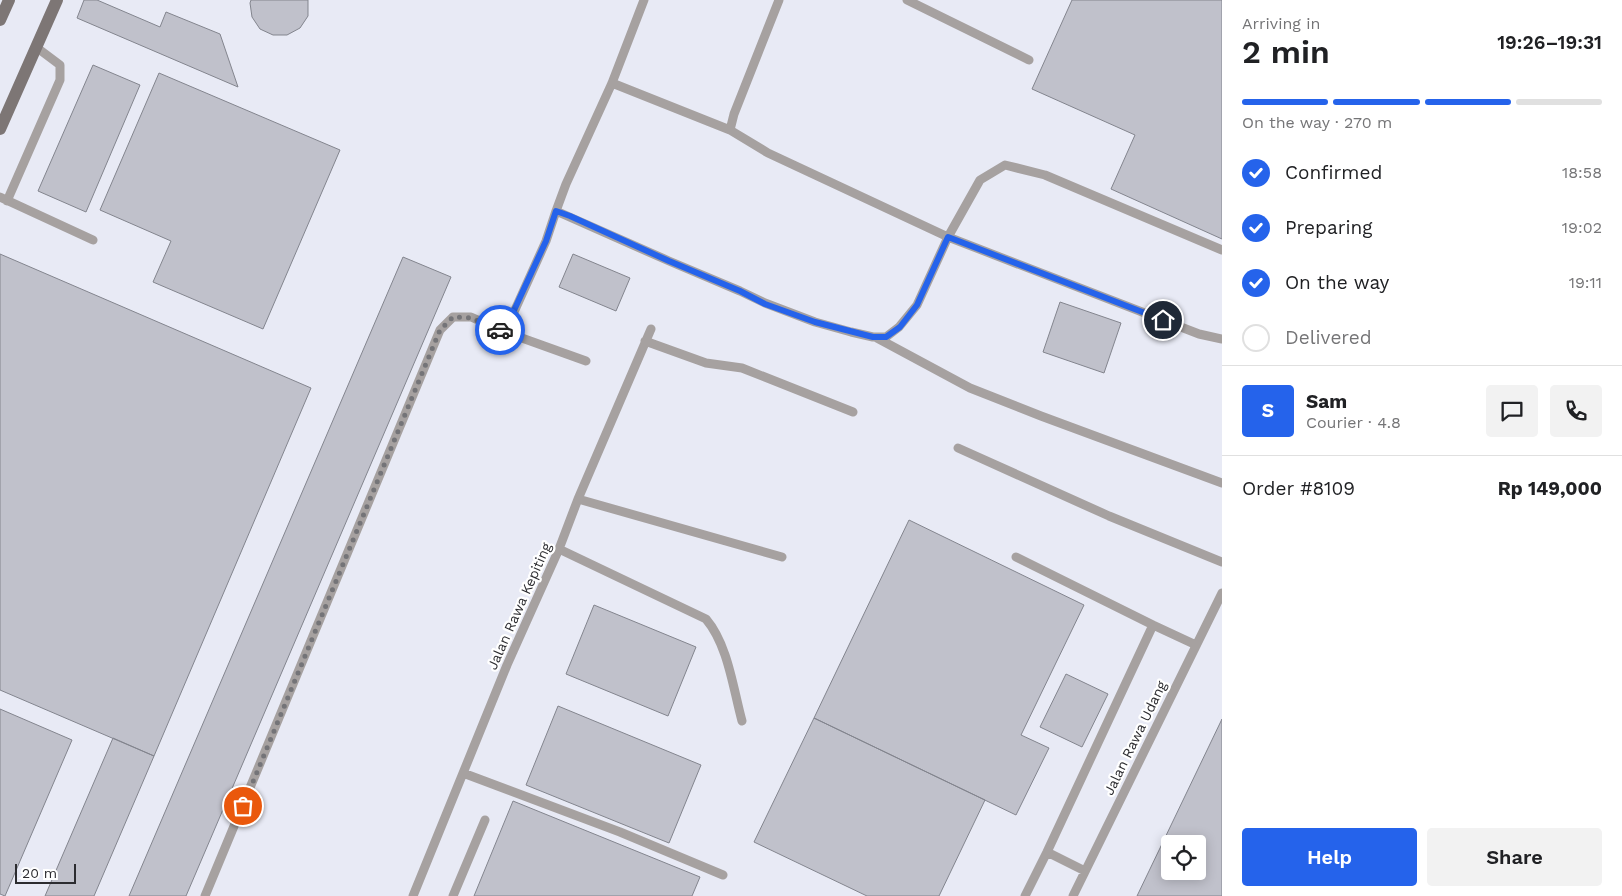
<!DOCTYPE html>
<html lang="en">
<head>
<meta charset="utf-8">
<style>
	:root { --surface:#fff; --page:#f2f2f2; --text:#202124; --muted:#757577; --line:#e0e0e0; --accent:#2563eb }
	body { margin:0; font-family:"Work Sans",sans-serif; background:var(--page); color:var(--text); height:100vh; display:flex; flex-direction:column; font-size:19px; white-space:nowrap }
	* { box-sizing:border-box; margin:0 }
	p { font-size:16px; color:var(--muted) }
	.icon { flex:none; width:28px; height:28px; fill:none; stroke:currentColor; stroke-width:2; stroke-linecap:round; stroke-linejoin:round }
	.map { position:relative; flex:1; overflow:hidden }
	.sheet { display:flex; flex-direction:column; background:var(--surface); width:400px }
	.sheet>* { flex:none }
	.buttons { position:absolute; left:1161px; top:835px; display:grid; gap:10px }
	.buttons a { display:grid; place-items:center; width:45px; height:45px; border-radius:5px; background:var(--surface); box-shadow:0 2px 12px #0003; font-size:25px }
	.scale { position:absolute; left:15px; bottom:12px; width:61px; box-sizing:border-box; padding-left:5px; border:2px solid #2c2c30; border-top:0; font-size:14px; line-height:18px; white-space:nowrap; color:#2c2c30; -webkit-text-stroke:4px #fff; paint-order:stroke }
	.pin { position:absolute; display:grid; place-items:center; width:42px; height:42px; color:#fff; margin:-21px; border:2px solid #fff; border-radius:50%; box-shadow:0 1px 5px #0007 }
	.courier { position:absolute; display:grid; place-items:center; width:50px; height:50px; margin:-25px; border:4px solid #2563eb; border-radius:50%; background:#fff; color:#222; box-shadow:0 1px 6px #0007 }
	.overview em { font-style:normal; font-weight:600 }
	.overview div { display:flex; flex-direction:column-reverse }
	.overview { display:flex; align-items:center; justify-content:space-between; height:85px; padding:0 20px }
	h1 { font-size:32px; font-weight:600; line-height:38px }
	.bar { display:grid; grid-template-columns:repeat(4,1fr); gap:8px 5px; align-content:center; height:60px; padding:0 20px }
	.bar i { height:6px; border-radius:4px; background:var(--line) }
	.bar .selected { background:var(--accent) }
	.bar p { grid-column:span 4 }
	.line { display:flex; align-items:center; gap:12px; padding:0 20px; border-top:1px solid var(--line) }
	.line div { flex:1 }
	.round { display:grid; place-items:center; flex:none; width:52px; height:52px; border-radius:5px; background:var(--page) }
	ol { padding:0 20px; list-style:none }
	li { display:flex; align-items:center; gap:15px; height:55px }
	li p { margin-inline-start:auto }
	li .icon { padding:5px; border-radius:50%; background:var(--accent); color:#fff; stroke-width:4 }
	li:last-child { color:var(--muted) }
	li i { width:28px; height:28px; border:2px solid var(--line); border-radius:50% }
	.primary-button { display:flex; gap:10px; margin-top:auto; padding:10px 20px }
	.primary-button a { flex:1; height:58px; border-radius:5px; background:var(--accent); color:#fff; font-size:20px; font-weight:600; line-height:58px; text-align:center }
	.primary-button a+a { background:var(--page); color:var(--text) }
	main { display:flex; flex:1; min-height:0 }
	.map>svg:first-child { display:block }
	.built { fill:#e8eaf5; fill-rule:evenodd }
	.building { fill:#c0c1cb; stroke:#83858e; fill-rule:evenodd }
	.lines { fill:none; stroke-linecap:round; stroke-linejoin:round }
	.lane { stroke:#a6a1a0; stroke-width:9 }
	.secondary { stroke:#7d7675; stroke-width:12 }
	.done { stroke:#747478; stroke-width:5; stroke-dasharray:0 9 }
	.route { stroke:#2563eb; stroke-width:6 }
	.labels { text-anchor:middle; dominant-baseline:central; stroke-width:4.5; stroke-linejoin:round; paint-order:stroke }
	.street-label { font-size:14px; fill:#2c2c30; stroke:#fff }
</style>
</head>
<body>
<main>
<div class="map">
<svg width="1222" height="896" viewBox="0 0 1222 896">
	<rect width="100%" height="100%" fill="#f9f9fe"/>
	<path class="built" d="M0,0H1222V896H0ZM1170,844H1198V871H1170Z"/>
	<path class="building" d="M84,0H97L160,27L166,12L220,34L238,87L77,18Z
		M251,0H308V16L300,28L287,35H273L260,29L252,17L250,3Z
		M1072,0H1222V239L1111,189L1135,135L1032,89Z
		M93,65L140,85L86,212L38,191Z
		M159,73L340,150L263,329L153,282L171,241L100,210Z
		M0,254L311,388L154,756L0,690Z
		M573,254L630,278L616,311L559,287Z
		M403,257L451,277L186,896H129Z
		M1060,302L1121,323L1104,373L1043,352Z
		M909,520L1084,605L1021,735L1049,748L1016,815L814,718Z
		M594,605L696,647L668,716L566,674Z
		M1066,674L1108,694L1082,747L1040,727Z
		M558,706L701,765L669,843L526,785Z
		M0,709L72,740L5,896L0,894Z
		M814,718L985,800L939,896H867L754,842Z
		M1222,719V896H1137ZM1170,844H1198V871H1170Z
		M113,738L154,756L94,896H45Z
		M513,801L700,877L692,896H474Z"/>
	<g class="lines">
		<path class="lane" d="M644,0L612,83L566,184L556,211L669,261L740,291L765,303L815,322L851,332L873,337H886L899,327L917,305L948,237L980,180L1005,165L1045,175L1222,250
			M779,0L734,114L730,130L768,153L948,237L1199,334L1222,339
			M907,0L1029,60
			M612,83L730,130
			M0,197L93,240
			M7,201L60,80V65L36,47
			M505,332L546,241L556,211
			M877,338L970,388L1041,416L1222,483
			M645,341L706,363L742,368L853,412
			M958,448L1109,516L1222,562
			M578,499L782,557
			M559,549L706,619C728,645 733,688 742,721
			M1016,557L1153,625L1196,645
			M463,773L620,832L723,875
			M1047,852L1085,871
			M205,896L440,330L453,317H471L505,332L586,361
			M413,896L507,665L559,549L578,499L651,329
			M453,896L485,820
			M1025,896L1047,852L1153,625
			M1073,896L1222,593"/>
		<path class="secondary" d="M0,20L9,0
			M0,129L57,0"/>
	</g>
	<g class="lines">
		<path class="done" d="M243,806L440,330L453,317L471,318L500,330"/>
		<path class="route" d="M500,330L504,332L546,241L556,211L570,216L669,261L740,291L765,304L815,322L873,337H886L900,327L917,305L948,237L1163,320"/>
	</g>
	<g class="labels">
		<g class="street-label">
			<text transform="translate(519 606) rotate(-66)">Jalan Rawa Kepiting</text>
			<text transform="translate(1135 738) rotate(-64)">Jalan Rawa Udang</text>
		</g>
	</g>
</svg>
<div class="buttons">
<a><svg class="icon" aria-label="locate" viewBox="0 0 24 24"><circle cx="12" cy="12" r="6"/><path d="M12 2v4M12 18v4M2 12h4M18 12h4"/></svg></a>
</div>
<div class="scale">20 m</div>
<div class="pin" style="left:243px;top:806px;background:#ea580c"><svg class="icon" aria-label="bag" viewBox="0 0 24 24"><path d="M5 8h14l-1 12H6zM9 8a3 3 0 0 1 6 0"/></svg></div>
<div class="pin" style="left:1163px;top:320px;background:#1f2937"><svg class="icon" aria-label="home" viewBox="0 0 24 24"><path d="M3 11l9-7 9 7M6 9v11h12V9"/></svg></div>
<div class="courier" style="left:500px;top:330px"><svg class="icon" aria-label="car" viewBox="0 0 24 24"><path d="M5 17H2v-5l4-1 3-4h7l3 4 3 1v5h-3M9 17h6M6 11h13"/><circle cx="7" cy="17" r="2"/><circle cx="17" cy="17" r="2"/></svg></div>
</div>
<section class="sheet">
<div class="overview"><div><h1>2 min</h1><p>Arriving in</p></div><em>19:26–19:31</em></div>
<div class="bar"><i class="selected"></i><i class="selected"></i><i class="selected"></i><i></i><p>On the way · 270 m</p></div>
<ol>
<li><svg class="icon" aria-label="check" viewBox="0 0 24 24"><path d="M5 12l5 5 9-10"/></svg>Confirmed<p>18:58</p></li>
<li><svg class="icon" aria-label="check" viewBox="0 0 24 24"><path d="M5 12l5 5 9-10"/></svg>Preparing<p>19:02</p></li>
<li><svg class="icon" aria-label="check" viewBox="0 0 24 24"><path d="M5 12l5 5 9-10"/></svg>On the way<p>19:11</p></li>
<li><i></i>Delivered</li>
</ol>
<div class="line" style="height:90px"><b class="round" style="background:var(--accent);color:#fff">S</b><div><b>Sam</b><p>Courier · 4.8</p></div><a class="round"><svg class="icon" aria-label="chat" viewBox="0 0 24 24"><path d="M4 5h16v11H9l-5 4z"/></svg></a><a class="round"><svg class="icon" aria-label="phone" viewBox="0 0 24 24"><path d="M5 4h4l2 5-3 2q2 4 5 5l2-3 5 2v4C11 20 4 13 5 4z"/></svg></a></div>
<div class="line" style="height:65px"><div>Order #8109</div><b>Rp 149,000</b></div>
<div class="primary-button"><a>Help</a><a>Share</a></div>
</section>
</main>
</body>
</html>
